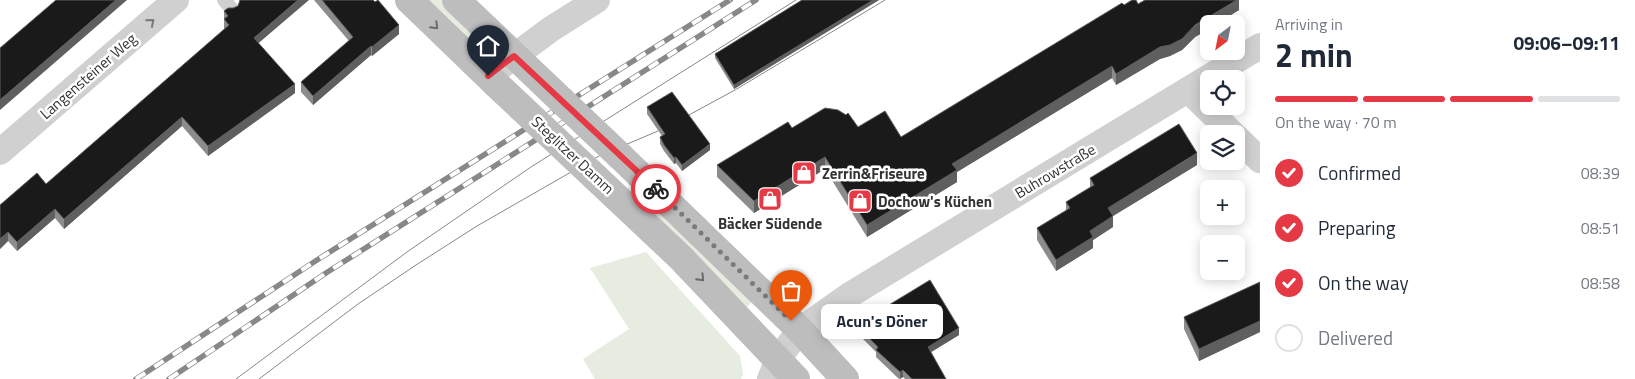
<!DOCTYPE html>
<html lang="en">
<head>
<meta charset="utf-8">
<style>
	:root { --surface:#fff; --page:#f6f6f7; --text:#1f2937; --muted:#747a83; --line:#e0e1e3; --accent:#e63946 }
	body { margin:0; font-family:"Titillium Web",sans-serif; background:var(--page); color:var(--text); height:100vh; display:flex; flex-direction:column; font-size:19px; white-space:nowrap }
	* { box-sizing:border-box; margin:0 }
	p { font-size:16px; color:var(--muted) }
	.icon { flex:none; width:28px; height:28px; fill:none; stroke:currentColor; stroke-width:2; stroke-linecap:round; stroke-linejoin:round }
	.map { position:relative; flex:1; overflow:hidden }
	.details { display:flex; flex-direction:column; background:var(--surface); width:375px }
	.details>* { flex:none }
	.needle { width:32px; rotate:212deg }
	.tools { position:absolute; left:1200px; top:15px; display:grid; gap:10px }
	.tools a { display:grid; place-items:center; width:45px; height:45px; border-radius:8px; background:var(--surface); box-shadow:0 2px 12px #0003; font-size:25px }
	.pin { position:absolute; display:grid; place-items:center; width:42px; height:42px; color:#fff; margin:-51px -21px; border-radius:50% 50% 50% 0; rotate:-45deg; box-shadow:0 0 5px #0007 }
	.pin .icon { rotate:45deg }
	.courier { position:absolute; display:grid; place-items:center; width:50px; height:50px; margin:-25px; border:4px solid #e63946; border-radius:50%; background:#fff; color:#222; box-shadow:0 1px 6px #0007 }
	.bubble { position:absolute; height:35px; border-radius:8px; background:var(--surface); box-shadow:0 2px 12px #0003; font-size:16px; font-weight:700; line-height:35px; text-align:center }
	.head em { font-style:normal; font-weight:700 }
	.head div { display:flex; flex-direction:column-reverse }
	.head { display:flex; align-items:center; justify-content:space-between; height:85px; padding:0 15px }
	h1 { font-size:32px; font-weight:700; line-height:38px }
	.bar { display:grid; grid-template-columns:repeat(4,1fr); gap:8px 5px; align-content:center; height:60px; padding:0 15px }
	.bar i { height:6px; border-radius:4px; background:var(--line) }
	.bar .active { background:var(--accent) }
	.bar p { grid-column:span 4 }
	ol { padding:0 15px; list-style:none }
	li { display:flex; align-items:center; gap:15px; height:55px }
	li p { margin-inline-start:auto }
	li .icon { padding:5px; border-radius:50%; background:var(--accent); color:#fff; stroke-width:4 }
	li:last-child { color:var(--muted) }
	li i { width:28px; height:28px; border:2px solid var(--line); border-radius:50% }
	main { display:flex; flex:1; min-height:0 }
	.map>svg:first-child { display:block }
	.green { fill:#e6ecdf }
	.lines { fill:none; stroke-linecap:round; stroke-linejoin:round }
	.lane { stroke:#d0d0d0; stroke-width:14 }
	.street { stroke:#d0d0d0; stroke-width:26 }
	.secondary { stroke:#bdbdbd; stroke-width:28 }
	.tram { stroke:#888; stroke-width:1 }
	.rail-casing { stroke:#888; stroke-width:5.5 }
	.rail { stroke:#fff; stroke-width:4; stroke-dasharray:11; stroke-linecap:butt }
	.secondary-bridge { stroke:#bdbdbd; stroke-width:28 }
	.wall { fill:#8c8c8c }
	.shaded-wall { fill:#5f5f5f }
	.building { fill:#1a1a1a; stroke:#5f5f5f }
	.oneway { stroke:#7a7a7a }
	.oneway2 { stroke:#6a6a6a }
	.done { stroke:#7a7a7a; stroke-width:5; stroke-dasharray:0 9 }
	.route { stroke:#e63946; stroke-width:6 }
	.labels { text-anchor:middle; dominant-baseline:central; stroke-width:5; stroke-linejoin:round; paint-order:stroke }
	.street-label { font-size:15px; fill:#333; stroke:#fff }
	.poi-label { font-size:15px; font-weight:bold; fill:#333; stroke:#fff; text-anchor:start }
</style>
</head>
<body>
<main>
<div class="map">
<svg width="1260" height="379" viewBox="0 0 1260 379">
	<rect width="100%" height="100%" fill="#fff"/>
	<path class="green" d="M422,0H442L472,30L463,40Z
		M647,206H656L755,299L747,307Z
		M646,252L740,356L743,374L741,379H595L583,359L629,329L590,268Z"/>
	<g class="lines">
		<path class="lane" d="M224,0L232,9"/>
		<path class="street" d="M488,76L551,29L597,0
			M1188,90L1233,134
			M1236,137L1260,160
			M0,152L176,0
			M770,379L778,359L800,330L848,296L1260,46"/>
		<path class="secondary" d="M409,0L495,83
			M456,0L561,100
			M620,156L800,330L845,379
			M595,177L681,258L796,379"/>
		<path class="tram" d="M676,122L735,90L885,0
			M236,379L407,252L531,167L796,0
			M259,379L358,304L416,265L477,226L599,156L658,131"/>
		<g class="rail-casing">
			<path id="rail" d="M136,379L317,260L730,0
				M169,379L326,273L756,0"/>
		</g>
		<use href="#rail" class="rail"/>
		<path class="secondary-bridge" d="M495,83L595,177
			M561,100L620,156"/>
	</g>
	<path class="wall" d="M314,0H373L399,34L372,56L371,55L313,105L301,92V82L349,41Z
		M802,0H879L734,89L715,58V54Z
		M1239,0V10L1209,24V29L1195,37L1182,50L1170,56L1160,59L1116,85L1112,78L957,172V182L867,237L825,169L754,213L717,177V165L792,128L858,127L901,137L1124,5Z
		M224,11L258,43L295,93L208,156L182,126L64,229L55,218L17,251L8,241L0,249V205L46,184L225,29H224Z
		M647,107L710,150L682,171L676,163L674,164L664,151L660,144V137L662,136L647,114Z
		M1197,165L1113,216V227L1093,240V248L1056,271L1037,240V228L1066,211V202L1090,188V178Z
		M1260,282V332L1199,361L1184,329V317Z
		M856,325L959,335L931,352L946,379H905L903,377L899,379L876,357V352L856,332Z"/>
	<path class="shaded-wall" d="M116,0H127L0,110V100Z
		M298,0H309L254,47V38Z
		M873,0H879L734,89V85Z
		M1237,0H1239V10L1217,24H1209V29L1195,37L1182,50L1170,56L1160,59L1116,85V74Z
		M399,25V34L372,56V47Z
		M371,46V55L313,105V96Z
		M1112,66V78L957,172V182L867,237V225L952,164Z
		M295,84V93L208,156V146Z
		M182,117V126L64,229V219Z
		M710,144V150L682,171V165Z
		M1197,153V165L1113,216V227L1093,240V248L1056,271V260L1090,231L1108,208Z
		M676,157V163L674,164V158Z
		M825,157V169L754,213V201Z
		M55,209V218L17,251V242Z
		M8,232V241L0,249V239Z
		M1260,321V332L1199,361V349Z
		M959,328V335L928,354V347Z
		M903,370V377L900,379V372Z"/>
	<path class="building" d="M56,0H116L0,100V48Z
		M240,0H298L254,38L295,84L208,146L182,117L64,219L55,209L17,242L8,232L0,239V205L37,173L46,184L229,25L224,19L228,16L224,11L228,8H233L238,6Z
		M322,0H373L375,2L378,0L399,25L372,47L371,46L313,96L301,82L353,37Z
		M802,0H873L734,85L715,54Z
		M1132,0H1136L1138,4L1145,0H1237L1195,25L1182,39L1170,45L1160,47L1116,74L1112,66L952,164L957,170L867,225L825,157L754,201L717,165L788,122L792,128L825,108L838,110L846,115L848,113L858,127L885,111L901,137L1122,3L1124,5Z
		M672,92L710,144L682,165L676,157L674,158L664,145L660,137L665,134L647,107Z
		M1179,124L1197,153L1108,208L1113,216L1090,231L1093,237L1056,260L1037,228L1070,208L1066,202L1094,185L1090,178Z
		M930,280L959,328L928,347L946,379H912L903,370L900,372L876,350L878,347L856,325Z
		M1260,282V321L1199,349L1184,317Z"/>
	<defs><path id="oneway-chevron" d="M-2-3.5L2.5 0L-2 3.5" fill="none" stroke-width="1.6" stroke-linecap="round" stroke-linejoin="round" transform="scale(1.25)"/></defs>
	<use class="oneway" href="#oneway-chevron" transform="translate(151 22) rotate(-41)"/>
	<g class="oneway2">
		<use href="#oneway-chevron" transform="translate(435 26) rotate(45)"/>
		<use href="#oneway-chevron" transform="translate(701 278) rotate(46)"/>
	</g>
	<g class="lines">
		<path class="done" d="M656,189L791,321"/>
		<path class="route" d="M488,76L514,56L656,189"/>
	</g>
	<defs>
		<g id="shop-square" transform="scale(1.25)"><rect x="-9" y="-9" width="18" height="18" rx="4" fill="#e63946" stroke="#fff"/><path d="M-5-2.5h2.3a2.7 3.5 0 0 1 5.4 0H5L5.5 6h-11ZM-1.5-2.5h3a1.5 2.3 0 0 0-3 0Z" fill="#fff"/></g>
	</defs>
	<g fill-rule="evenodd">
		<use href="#shop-square" x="804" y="173"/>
		<use href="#shop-square" x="770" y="199"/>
		<use href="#shop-square" x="860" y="201"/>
	</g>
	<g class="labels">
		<g class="street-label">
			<text transform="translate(88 76) rotate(-41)">Langensteiner Weg</text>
			<text transform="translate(573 155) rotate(43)">Steglitzer Damm</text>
			<text transform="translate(1055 171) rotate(-31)">Buhrowstraße</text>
		</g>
		<g class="poi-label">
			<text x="822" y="173">Zerrin&amp;Friseure</text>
			<text x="878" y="201">Dochow's Küchen</text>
			<text x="770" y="223" text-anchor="middle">Bäcker Südende</text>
		</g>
	</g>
</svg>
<div class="tools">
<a><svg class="needle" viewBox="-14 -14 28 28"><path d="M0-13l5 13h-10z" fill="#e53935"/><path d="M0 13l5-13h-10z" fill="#747a83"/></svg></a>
<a><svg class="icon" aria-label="locate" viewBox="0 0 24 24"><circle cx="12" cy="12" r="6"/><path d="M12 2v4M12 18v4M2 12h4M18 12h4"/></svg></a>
<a><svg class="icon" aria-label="layers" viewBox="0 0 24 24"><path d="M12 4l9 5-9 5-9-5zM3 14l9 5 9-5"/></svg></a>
<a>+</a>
<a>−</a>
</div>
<div class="pin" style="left:791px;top:321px;background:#ea580c"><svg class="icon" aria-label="bag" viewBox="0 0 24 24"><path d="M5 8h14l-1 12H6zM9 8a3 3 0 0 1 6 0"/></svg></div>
<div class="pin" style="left:488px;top:76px;background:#1f2937"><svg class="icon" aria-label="home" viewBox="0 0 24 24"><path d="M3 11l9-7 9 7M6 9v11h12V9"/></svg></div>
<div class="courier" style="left:656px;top:189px"><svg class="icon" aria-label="bike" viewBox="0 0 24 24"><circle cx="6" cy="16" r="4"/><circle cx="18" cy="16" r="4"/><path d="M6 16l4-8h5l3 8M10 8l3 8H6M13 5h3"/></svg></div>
<div class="bubble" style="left:821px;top:304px;width:122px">Acun's Döner</div>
</div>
<section class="details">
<div class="head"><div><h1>2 min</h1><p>Arriving in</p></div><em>09:06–09:11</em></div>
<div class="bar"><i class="active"></i><i class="active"></i><i class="active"></i><i></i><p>On the way · 70 m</p></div>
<ol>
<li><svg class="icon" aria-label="check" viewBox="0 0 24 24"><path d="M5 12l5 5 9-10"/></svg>Confirmed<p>08:39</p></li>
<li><svg class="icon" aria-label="check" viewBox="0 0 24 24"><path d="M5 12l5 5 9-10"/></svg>Preparing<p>08:51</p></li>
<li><svg class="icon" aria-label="check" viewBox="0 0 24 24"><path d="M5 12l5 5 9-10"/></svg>On the way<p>08:58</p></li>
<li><i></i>Delivered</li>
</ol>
</section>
</main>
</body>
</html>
